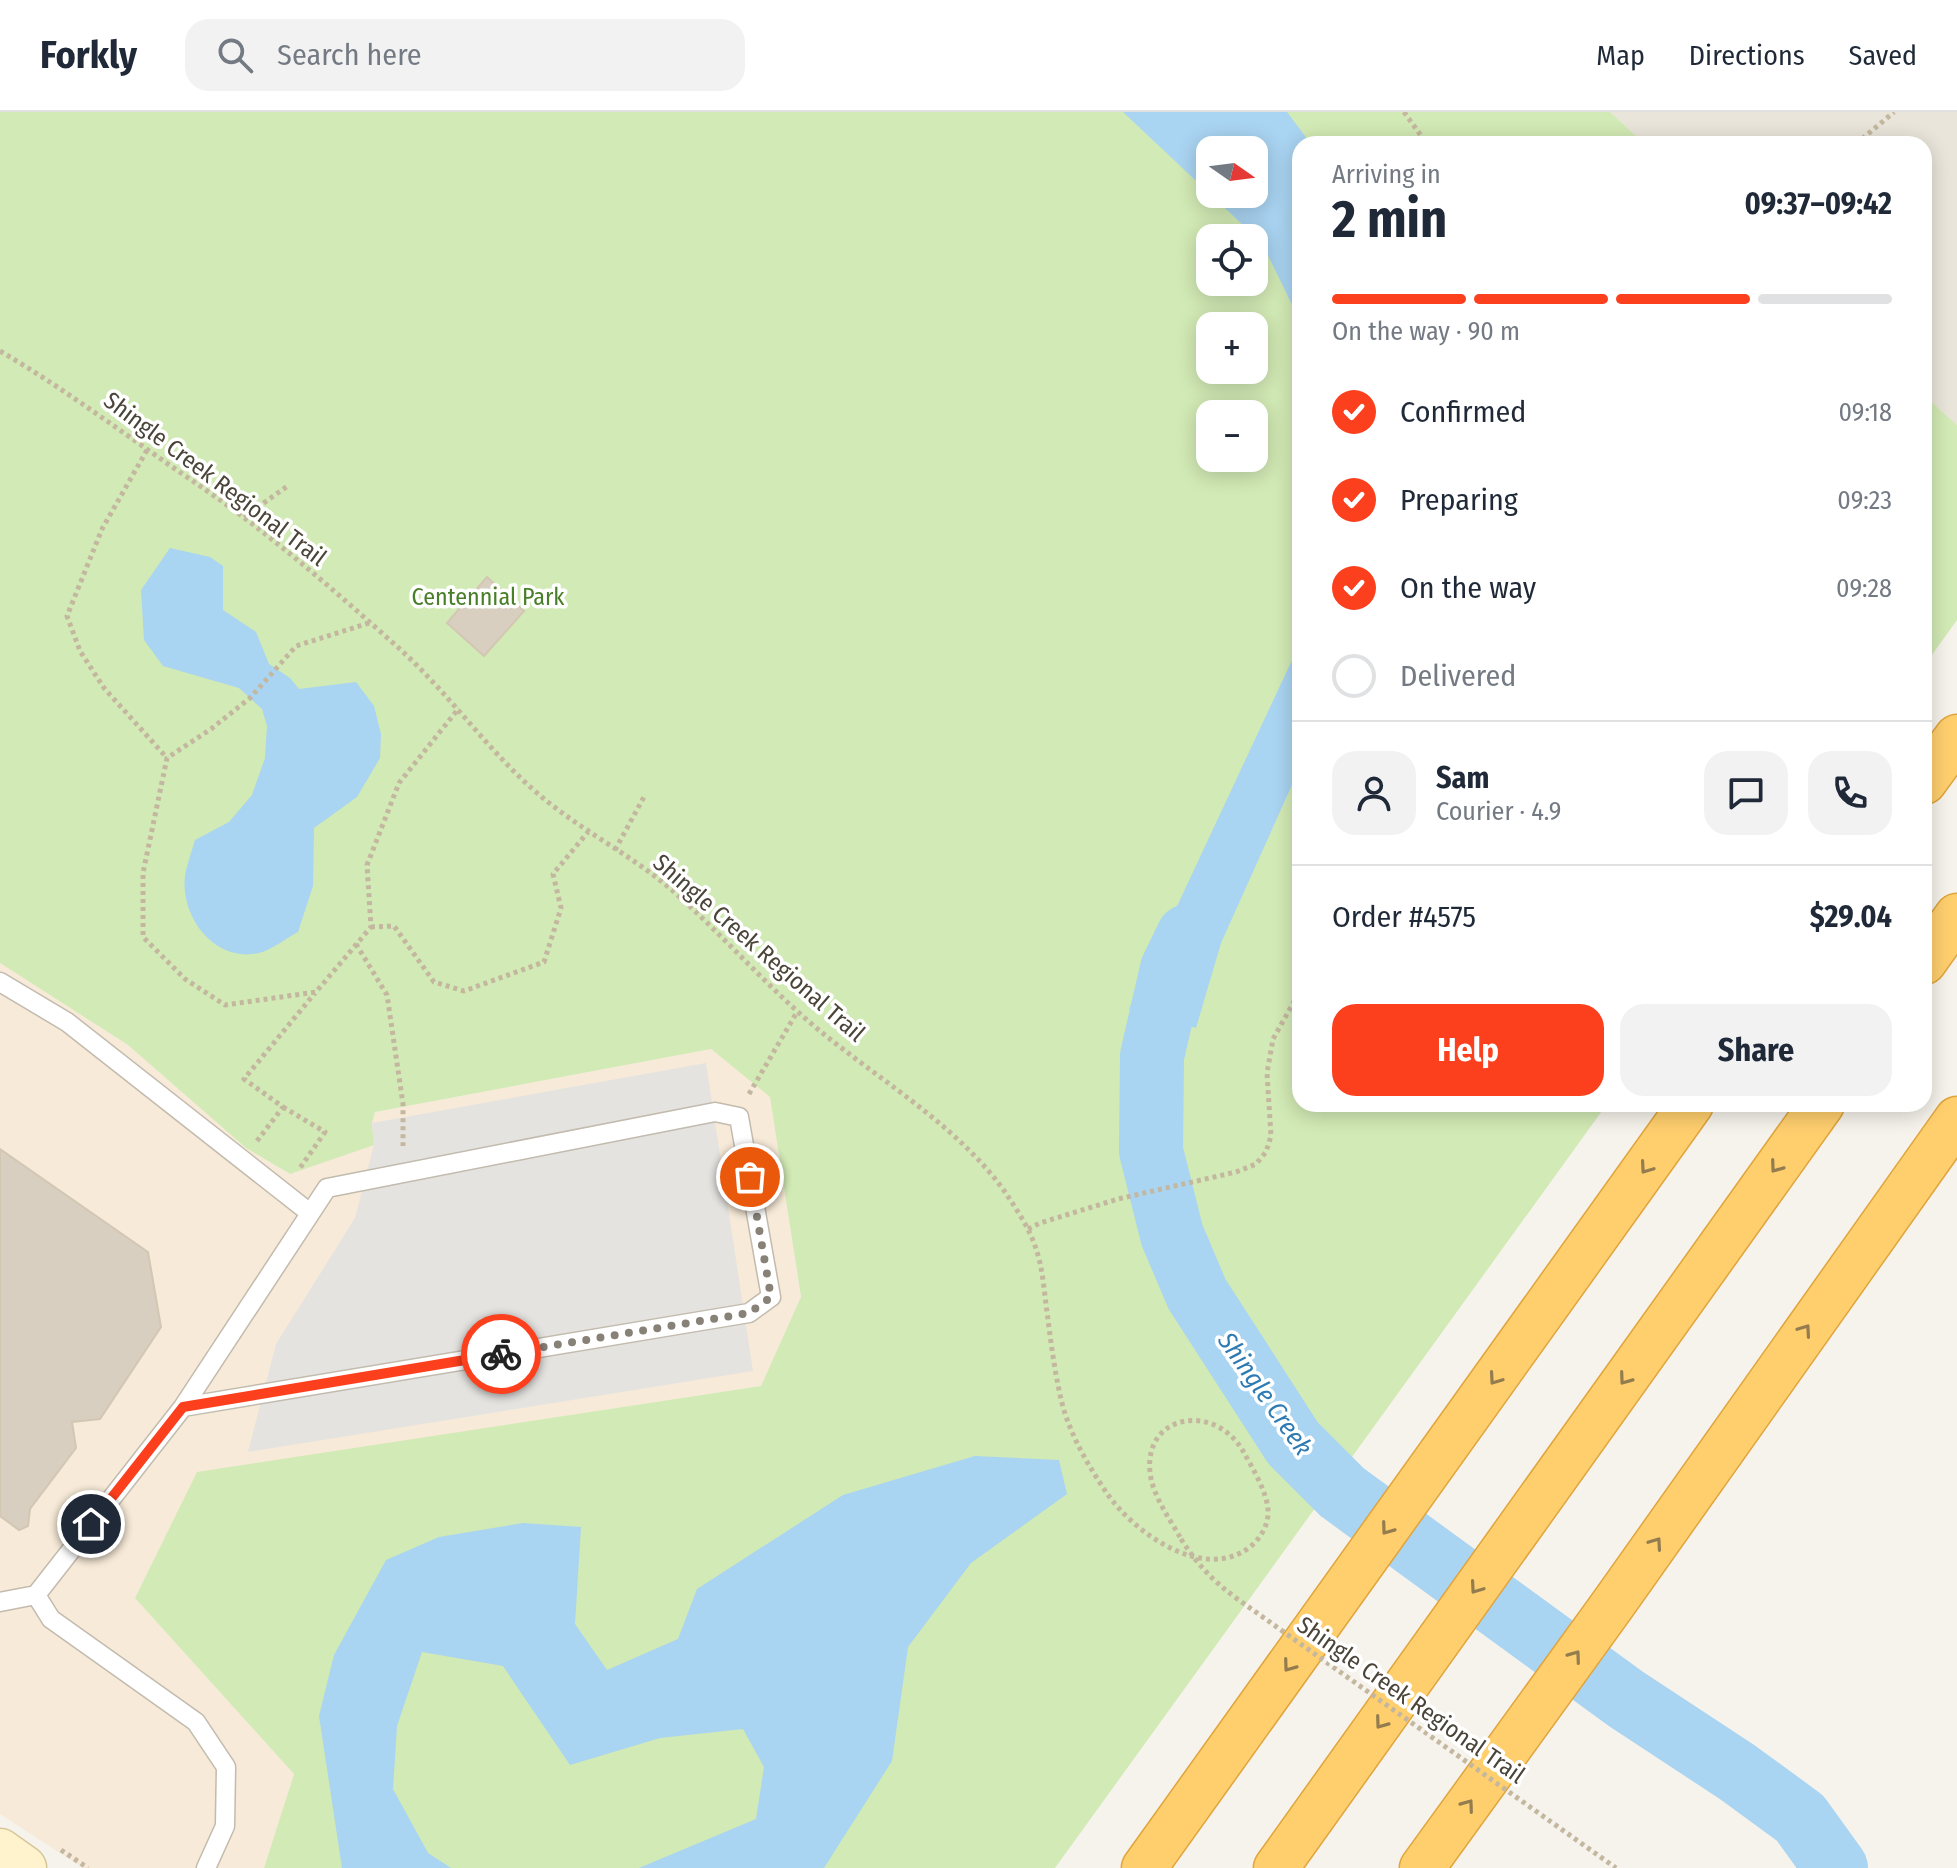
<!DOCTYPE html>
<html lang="en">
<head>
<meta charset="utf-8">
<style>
	:root { --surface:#fff; --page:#f2f2f3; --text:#1f2937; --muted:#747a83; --line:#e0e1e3; --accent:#fc3f1d }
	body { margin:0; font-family:"Fira Sans Condensed",sans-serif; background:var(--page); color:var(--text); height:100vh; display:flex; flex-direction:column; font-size:30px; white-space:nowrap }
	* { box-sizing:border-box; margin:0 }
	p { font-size:26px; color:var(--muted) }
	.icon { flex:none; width:44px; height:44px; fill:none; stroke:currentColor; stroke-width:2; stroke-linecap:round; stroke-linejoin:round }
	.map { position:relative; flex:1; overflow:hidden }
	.drawer { position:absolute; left:1292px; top:24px; width:640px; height:976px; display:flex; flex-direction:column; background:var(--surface); border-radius:24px; box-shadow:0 4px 20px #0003 }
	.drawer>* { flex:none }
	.needle { width:52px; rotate:104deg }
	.controls { position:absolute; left:1196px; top:24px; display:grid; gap:16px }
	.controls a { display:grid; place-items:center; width:72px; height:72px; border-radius:16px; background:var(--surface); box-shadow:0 4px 20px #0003; font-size:40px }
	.pin { position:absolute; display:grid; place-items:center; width:68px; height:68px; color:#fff; margin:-34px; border:4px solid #fff; border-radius:50%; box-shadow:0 2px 8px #0007 }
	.courier { position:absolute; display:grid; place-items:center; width:80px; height:80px; margin:-40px; border:6px solid #fc3f1d; border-radius:50%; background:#fff; color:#222; box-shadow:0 2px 10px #0007 }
	.headline em { font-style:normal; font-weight:700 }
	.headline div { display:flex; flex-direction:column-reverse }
	.headline { display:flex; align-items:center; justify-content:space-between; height:136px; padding:0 40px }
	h1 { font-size:52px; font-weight:700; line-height:60px }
	.bar { display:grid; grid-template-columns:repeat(4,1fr); gap:12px 8px; align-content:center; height:96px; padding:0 40px }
	.bar i { height:10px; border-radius:6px; background:var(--line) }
	.bar .current { background:var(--accent) }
	.bar p { grid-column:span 4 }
	.line { display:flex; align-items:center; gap:20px; padding:0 40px; border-top:2px solid var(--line) }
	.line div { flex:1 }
	.round { display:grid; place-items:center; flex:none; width:84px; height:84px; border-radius:24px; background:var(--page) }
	ol { padding:0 40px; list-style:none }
	li { display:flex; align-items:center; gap:24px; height:88px }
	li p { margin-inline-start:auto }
	li .icon { padding:8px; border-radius:50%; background:var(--accent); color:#fff; stroke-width:4 }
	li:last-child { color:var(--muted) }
	li i { width:44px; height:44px; border:4px solid var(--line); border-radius:50% }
	.cta { display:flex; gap:16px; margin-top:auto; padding:16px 40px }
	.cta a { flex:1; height:92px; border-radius:24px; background:var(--accent); color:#fff; font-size:32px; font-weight:700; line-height:92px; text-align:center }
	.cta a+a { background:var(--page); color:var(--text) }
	header { display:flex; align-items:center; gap:48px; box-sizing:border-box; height:112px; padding:0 40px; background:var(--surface); border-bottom:2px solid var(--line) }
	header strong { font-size:38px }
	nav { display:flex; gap:44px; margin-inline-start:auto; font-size:28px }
	.search { width:560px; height:72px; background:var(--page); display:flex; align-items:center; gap:20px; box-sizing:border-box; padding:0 28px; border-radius:24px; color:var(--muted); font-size:30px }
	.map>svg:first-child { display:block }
	.residential { fill:#eae5da }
	.commercial { fill:#f7ead8 }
	.green { fill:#d2eab5; fill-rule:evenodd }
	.parking { fill:#e5e3e0 }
	.water { fill:#a9d4f2; fill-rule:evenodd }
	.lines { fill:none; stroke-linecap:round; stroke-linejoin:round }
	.river { stroke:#a9d4f2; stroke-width:64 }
	.building { fill:#d8cfc1; stroke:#d3c7b4; stroke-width:2 }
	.lane-casing { stroke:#c2bbae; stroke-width:21 }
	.secondary-casing { stroke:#d6c79b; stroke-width:47 }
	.highway-casing { stroke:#e0a43c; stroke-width:47 }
	.path { stroke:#c4b79f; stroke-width:5; stroke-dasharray:4 4; stroke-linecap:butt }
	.lane { stroke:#fff; stroke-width:18 }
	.secondary { stroke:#fff3cd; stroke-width:44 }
	.highway { stroke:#ffcf6e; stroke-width:44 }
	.path-bridge { stroke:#c4b79f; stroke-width:5; stroke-dasharray:4 4; stroke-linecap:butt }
	.oneway { stroke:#937c4e }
	.done { stroke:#878178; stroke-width:8; stroke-dasharray:0 14.4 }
	.route { stroke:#fc3f1d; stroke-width:10 }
	.labels { text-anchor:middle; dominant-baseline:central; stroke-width:7; stroke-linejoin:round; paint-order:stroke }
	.street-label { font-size:24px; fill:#4b4439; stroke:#fff }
	.park-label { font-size:24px; fill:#4a7f2a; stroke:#fff }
	.water-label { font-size:26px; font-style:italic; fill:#2e7ab2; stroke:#fff }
</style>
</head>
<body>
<header>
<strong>Forkly</strong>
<div class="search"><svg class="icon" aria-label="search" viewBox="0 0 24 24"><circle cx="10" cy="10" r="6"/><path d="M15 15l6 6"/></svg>Search here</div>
<nav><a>Map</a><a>Directions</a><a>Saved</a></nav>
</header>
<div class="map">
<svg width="1957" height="1756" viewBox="0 0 1957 1756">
	<rect width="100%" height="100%" fill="#f6f3ec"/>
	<path class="residential" d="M1610,0H1957V313L1924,283V32H1645Z"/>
	<path class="commercial" d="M0,851L128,933L246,1036L289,1062L372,1011L375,1000L711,937L770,984L801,1186L761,1274L197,1361L135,1486L294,1662L264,1756H83L0,1702Z"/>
	<path class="green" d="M0,0H1610L1645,32H1300V992H1607L1055,1756H264L294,1662L135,1486L197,1360L761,1274L801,1185L770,985L711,937L375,1000L372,1011L374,1033L290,1062L246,1036L128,933L0,851ZM1210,38H1254V82H1210ZM1210,126H1254V170H1210ZM1210,214H1254V258H1210ZM1210,302H1254V346H1210Z
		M1924,283L1957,313V508L1924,554Z"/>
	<path class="parking" d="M706,951L753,1259L248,1340L276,1232L355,1106L374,1033L372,1011Z"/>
	<path class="water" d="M1123,0H1287L1311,32H1300V209L1262,131ZM1210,38H1254V82H1210Z
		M170,436L210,445L223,454V498L256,520L269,552L290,566L299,577L356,570L374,594L381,622L380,646L357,685L314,716L313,774L298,820C286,826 272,838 259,841C215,851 180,805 185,764C187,752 192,739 195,728L229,710L252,683L265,646L267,614L262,597L239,576L163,554L144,528L141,478Z
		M1300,531V655L1221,831L1196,916L1129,897Z
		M975,1344L1059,1348L1067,1382L971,1451L908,1535L892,1649L824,1756H639L756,1707L764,1655L743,1617L660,1626L570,1653L503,1554L422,1540L397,1614L393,1677L428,1741L451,1756H342L319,1604L334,1543L386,1448L439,1425L523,1411L581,1415L575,1512L607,1558L678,1527L697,1477L843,1383Z"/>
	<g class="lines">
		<path class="river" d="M1188,824L1172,857L1152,944L1151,1039L1172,1123L1197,1182L1293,1331L1342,1380L1626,1587L1737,1660L1800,1706L1836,1756"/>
	</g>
	<path class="building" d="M487,465L524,499L484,544L447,511Z
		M0,1037L148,1140L161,1215L100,1307L72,1310L76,1336L30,1397L28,1414L19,1418L0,1404Z"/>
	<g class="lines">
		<g class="lane-casing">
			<path id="lane" d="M0,870L67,910L310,1101
				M36,1483L51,1507L196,1610L226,1655L225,1714L206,1756
				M0,1490L36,1483L183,1295L327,1076L715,1000L739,1005L771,1185L749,1201L183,1295"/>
		</g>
		<g class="secondary-casing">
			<path id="secondary" d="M0,1739L24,1756"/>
		</g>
		<g class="highway-casing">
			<path id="highway" d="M1924,670L1957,625
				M1924,850L1957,804
				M1144,1756L1691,992
				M1276,1756L1822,992
				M1422,1756L1611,1495L1957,1007"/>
		</g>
		<path class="path" d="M1404,0L1427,32
			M1856,32L1894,0
			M0,239C53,270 101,305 151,340C183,363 216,384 247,408C301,449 352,494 402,539C452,585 491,643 543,686C584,720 633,744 673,779C724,824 768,876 820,919C881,969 959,1015 1005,1080C1017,1098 1030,1117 1036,1137C1043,1157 1044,1179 1047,1200C1051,1231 1055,1264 1063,1295C1072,1326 1088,1353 1106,1380C1133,1420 1203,1471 1250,1435C1261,1426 1269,1412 1268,1398C1267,1380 1252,1355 1243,1339C1214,1290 1144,1302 1150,1360C1152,1383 1170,1407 1181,1427
			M147,338L102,417L67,504L80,539L104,576L167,646
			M244,405L289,373
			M369,511L296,534L250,586L211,617L167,646L143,761V825L185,867L225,893L316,880L371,815L367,753L399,671L459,596
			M615,738L645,683
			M371,815L394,814L434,870L464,879L544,850L561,796L553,762L588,720
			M356,832L387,883L403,992V1034
			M749,982L797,900
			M283,995L325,1020L300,1056
			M257,1029L283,995L244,967L315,881
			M1028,1117L1040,1111L1118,1087L1236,1060L1256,1052L1266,1040L1271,1024L1267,961L1273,927L1300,879
			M61,1738L88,1756"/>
		<use href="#lane" class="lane"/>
		<use href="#secondary" class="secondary"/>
		<use href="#highway" class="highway"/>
		<path class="path-bridge" d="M1181,1427C1197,1452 1213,1469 1236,1486L1616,1756"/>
	</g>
	<defs><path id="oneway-chevron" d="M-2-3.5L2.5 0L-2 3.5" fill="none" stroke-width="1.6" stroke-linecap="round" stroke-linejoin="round" transform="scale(2)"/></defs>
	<g class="oneway">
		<use href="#oneway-chevron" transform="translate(1776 1055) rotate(126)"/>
		<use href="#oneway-chevron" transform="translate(1646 1056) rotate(125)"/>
		<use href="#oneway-chevron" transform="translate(1805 1218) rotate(-55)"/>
		<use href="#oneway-chevron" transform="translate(1495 1267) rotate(125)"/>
		<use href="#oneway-chevron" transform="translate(1625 1267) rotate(126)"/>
		<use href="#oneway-chevron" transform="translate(1387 1417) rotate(126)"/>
		<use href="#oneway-chevron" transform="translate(1656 1431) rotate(-55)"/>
		<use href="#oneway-chevron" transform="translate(1476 1476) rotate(125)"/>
		<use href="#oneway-chevron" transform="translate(1575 1544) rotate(-54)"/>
		<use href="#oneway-chevron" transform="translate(1289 1554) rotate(126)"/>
		<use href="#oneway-chevron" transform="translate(1381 1611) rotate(126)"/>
		<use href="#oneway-chevron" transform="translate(1468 1693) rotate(-54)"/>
	</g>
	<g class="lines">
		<path class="done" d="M501,1242L749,1201L771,1185L750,1065"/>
		<path class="route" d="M91,1412L183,1295L501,1242"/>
	</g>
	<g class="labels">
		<g class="street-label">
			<text transform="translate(215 367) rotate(37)">Shingle Creek Regional Trail</text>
			<text transform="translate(759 836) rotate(41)">Shingle Creek Regional Trail</text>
			<text transform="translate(1411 1588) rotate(35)">Shingle Creek Regional Trail</text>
		</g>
		<g class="park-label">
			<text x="488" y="485">Centennial Park</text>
		</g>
		<g class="water-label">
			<text transform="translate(1265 1282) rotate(55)">Shingle Creek</text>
		</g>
	</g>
</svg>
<div class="controls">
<a><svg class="needle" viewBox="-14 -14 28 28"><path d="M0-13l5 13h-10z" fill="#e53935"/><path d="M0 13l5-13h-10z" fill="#747a83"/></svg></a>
<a><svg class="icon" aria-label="locate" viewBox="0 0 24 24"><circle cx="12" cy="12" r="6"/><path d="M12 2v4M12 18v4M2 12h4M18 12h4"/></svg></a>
<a>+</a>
<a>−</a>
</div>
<div class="pin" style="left:750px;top:1065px;background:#ea580c"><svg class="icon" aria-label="bag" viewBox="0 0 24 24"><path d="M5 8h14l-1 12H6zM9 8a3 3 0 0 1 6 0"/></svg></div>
<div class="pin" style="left:91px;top:1412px;background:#1f2937"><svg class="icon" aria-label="home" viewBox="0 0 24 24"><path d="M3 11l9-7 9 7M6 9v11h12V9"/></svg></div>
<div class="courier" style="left:501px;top:1242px"><svg class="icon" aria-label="bike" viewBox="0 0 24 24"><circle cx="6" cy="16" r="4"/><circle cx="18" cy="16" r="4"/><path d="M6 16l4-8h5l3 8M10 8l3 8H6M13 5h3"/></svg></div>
<section class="drawer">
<div class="headline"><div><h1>2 min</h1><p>Arriving in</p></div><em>09:37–09:42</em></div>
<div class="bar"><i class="current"></i><i class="current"></i><i class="current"></i><i></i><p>On the way · 90 m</p></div>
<ol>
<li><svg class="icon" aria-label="check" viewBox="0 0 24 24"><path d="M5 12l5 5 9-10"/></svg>Confirmed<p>09:18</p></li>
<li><svg class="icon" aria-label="check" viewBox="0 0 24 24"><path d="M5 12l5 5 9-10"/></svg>Preparing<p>09:23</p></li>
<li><svg class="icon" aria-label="check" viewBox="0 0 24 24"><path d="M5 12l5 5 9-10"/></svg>On the way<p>09:28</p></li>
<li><i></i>Delivered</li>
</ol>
<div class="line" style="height:144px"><a class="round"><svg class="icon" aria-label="person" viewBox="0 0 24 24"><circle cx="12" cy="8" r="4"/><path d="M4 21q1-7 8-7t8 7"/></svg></a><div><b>Sam</b><p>Courier · 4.9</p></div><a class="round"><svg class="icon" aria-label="chat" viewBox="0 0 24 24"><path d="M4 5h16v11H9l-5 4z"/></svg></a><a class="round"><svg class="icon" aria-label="phone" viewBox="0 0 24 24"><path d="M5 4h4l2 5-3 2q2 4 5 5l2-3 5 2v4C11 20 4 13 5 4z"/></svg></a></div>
<div class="line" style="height:104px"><div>Order #4575</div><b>$29.04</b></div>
<div class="cta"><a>Help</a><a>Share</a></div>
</section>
</div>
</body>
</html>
